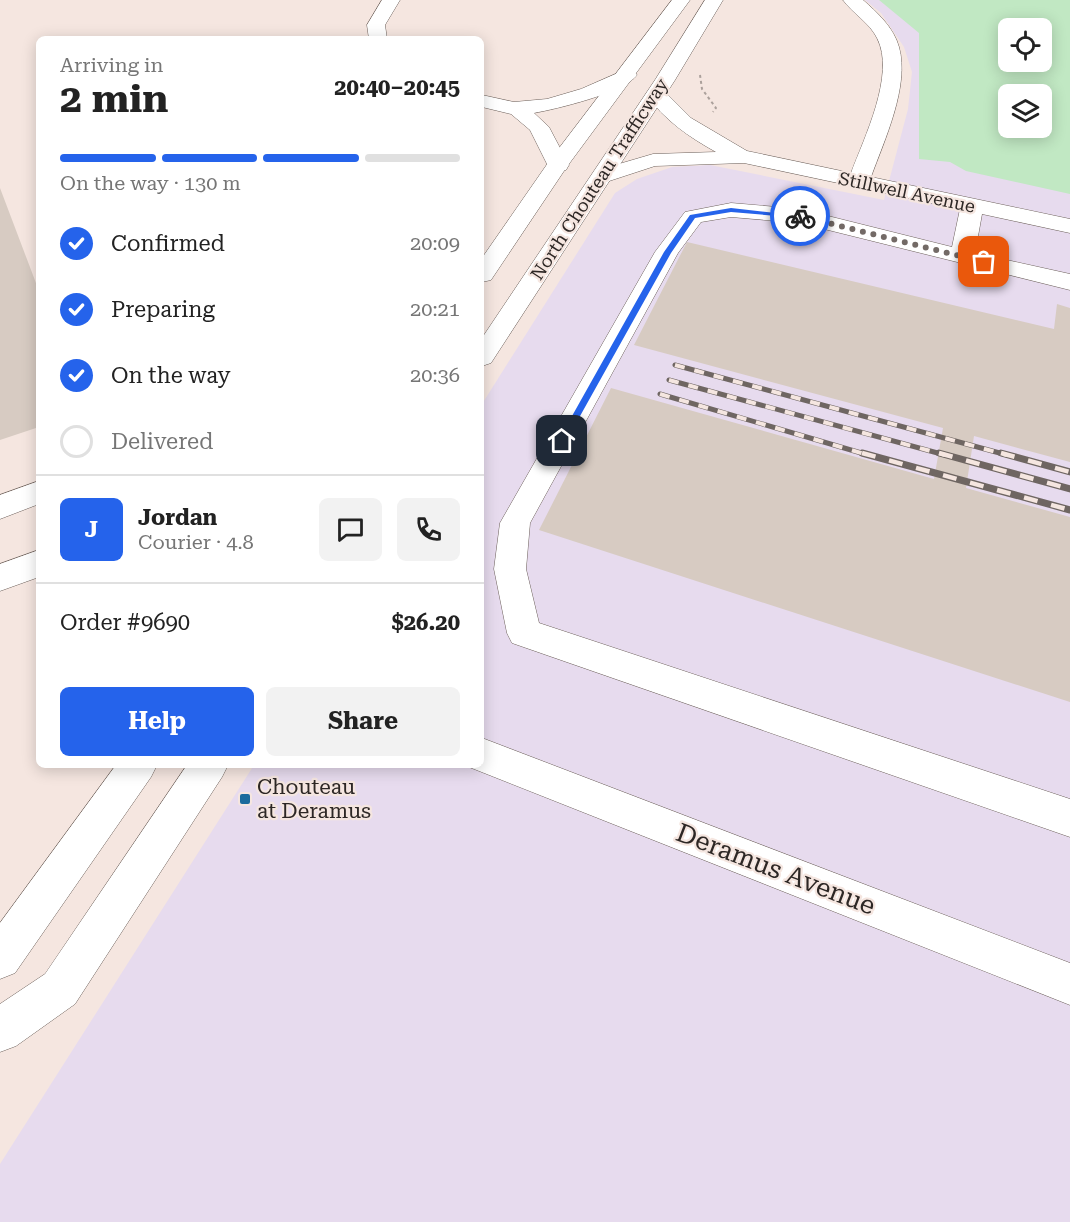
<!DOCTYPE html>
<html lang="en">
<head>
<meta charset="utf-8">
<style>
	:root { --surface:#fff; --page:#f2f2f2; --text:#222; --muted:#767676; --line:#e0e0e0; --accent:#2563eb }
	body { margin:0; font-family:"Roboto Serif",serif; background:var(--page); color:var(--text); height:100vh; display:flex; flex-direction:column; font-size:22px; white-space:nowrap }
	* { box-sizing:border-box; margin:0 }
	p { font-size:20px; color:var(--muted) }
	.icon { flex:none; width:33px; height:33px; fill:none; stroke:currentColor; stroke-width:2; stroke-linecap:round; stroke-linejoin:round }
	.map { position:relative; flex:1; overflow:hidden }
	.panel { position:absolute; left:36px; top:36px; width:448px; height:732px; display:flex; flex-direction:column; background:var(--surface); border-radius:9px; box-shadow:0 3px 15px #0003 }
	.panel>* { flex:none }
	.buttons { position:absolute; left:998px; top:18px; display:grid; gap:12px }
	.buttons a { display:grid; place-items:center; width:54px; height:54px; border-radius:9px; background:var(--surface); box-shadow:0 3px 15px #0003; font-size:30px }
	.pin { position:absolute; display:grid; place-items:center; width:51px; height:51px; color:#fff; margin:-26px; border-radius:12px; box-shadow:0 3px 9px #0006 }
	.courier { position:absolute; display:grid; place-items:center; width:60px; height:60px; margin:-30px; border:4px solid #2563eb; border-radius:50%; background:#fff; color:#222; box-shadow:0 2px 8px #0007 }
	.headline em { font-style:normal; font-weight:700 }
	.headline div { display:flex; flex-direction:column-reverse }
	.headline { display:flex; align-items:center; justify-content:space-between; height:102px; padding:0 24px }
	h1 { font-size:39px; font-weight:700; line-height:45px }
	.bar { display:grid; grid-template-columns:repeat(4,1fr); gap:9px 6px; align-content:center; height:72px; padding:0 24px }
	.bar i { height:8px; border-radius:4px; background:var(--line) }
	.bar .selected { background:var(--accent) }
	.bar p { grid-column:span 4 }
	.line { display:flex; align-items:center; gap:15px; padding:0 24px; border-top:2px solid var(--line) }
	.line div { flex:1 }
	.round { display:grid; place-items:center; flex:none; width:63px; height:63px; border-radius:9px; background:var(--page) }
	ol { padding:0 24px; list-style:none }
	li { display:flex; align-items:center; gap:18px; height:66px }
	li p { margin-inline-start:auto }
	li .icon { padding:6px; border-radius:50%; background:var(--accent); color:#fff; stroke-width:4 }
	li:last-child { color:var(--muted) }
	li i { width:33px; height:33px; border:3px solid var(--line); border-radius:50% }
	.action { display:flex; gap:12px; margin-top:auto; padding:12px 24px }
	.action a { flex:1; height:69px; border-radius:9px; background:var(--accent); color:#fff; font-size:24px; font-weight:700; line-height:69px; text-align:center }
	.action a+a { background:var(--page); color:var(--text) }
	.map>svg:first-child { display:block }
	.industrial { fill:#e7dbee; fill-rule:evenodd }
	.green { fill:#c1e8c3; fill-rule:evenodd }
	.building { fill:#d7cbc2 }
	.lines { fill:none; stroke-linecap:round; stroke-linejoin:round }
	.minor-casing { stroke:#6c605a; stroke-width:1 }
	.major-casing { stroke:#6c605a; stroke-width:1 }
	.path { stroke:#aba09b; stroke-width:2; stroke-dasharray:3 3; stroke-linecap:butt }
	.minor { fill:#fff; fill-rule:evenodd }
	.major { fill:#fff; fill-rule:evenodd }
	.rail-far1-casing { stroke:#6f6662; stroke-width:5 }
	.rail-casing { stroke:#6f6662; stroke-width:7 }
	.rail-far1 { stroke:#f5e6e0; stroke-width:4; stroke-dasharray:10; stroke-linecap:butt }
	.rail { stroke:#f5e6e0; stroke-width:4.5; stroke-dasharray:14; stroke-linecap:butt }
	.route { fill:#2563eb }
	.done { stroke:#736a66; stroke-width:6; stroke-dasharray:0 10.8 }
	.poi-dot { fill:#1b6b9d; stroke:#f5e6e0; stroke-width:2 }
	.labels { text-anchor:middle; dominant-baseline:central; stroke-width:4.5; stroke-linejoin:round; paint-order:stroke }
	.far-street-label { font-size:18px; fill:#2d2725; stroke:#f5e6e0 }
	.poi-label { font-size:21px; fill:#2d2725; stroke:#f5e6e0; text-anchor:start }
	.near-street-label { font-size:26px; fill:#2d2725; stroke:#f5e6e0 }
</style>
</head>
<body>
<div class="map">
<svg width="1070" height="1222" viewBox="0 0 1070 1222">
	<rect width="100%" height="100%" fill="#f5e6e0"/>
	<path class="industrial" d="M865,0H1070V1222H0V1164L254,765H482V404L615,193L637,179L672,167L710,165L884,200L908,109L912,72L904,47L881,13ZM1008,28H1041V62H1008ZM1008,94H1041V128H1008Z"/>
	<path class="green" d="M879,0H1070V194L966,171L950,162L919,159V33ZM1008,28H1041V62H1008ZM1008,94H1041V128H1008Z"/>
	<path class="building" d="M0,188L39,291V427L0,440Z
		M687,242L1054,329L1057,304L1070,308V462L974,436L966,488L1070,517V702L539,530L611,388L934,479L943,428L634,345Z"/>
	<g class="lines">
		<g class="minor-casing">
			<path id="minor" d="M382,0H400L385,25L387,39H369L367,25Z
				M843,0H863C877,12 894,28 899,47C910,86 884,141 871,177L1070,219V233L982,214L975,253L1070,274V290L800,223L731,217L701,222L678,253L530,523L526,569L539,623L1070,799V837L512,643L507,633L494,569L500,523L655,252L685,212L731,203L800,209L952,247L960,209L744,163L655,166L603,183L595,181L592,176L595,171L653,154L716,152C689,137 664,120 646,94L649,90H663L691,118L747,151L851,173C864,138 896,74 877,38C869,22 853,14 843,0Z
				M627,69L634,71L637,75C624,93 556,109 534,113L549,127L569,165L566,170L558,171L550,170L530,130L511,114L482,107V95L514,102L547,99L581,89Z
				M39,481V504L0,519V495Z
				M39,550V577L0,591V564Z
				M482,738L1070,963V1005L469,767L468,765H482Z"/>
		</g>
		<g class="major-casing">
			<path id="major" d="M672,0H690L566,168L491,280L482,282V258L550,160Z
				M705,0H723L675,80L491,363L482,366V338L655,80Z
				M116,765H157L151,777L15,973L0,979V923Z
				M187,765H228L222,777L75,1004L16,1046L0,1052V1004L45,974Z"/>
		</g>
		<path class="path" d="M700,75L702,89L716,108L713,112"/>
		<use href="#minor" class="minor"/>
		<use href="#major" class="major"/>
		<g class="rail-far1-casing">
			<path id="rail-far1" d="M675,365L1007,455
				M669,380L945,455
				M660,394L868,455"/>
		</g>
		<g class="rail-casing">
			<path id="rail" d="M862,453L1070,510
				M939,453L1070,489
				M1001,453L1070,472"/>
		</g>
		<use href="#rail-far1" class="rail-far1"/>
		<use href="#rail" class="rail"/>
	</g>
	<path class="route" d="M731,208L803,216L800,218L731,212L695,218L671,253L565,443H559L558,441L664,252L690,215Z"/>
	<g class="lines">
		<path class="done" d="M800,216L984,262"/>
	</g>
	<rect class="poi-dot" x="239" y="793" width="12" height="12" rx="3"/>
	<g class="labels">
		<g class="far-street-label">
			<text transform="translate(599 179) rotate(-57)">North Chouteau Trafficway</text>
			<text transform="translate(907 192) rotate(12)">Stillwell Avenue</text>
		</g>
		<g class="poi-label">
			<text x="257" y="787">Chouteau<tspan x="257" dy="24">at Deramus</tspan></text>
		</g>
		<g class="near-street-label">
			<text transform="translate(776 869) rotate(21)">Deramus Avenue</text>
		</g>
	</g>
</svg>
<div class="buttons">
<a><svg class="icon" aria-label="locate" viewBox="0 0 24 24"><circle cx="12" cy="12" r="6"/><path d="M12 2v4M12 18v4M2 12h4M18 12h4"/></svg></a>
<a><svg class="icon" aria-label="layers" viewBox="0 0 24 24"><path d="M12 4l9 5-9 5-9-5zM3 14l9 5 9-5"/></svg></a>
</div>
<div class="pin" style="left:984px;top:262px;background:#ea580c"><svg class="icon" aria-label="bag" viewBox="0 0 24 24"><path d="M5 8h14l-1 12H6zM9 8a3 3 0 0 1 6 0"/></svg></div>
<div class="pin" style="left:562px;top:441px;background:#1f2937"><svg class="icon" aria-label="home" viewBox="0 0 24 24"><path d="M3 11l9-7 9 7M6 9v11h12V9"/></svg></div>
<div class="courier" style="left:800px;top:216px"><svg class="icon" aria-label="bike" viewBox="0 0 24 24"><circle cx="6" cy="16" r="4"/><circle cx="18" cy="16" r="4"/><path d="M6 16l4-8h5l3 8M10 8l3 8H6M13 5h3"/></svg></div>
<section class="panel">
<div class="headline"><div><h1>2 min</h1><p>Arriving in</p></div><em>20:40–20:45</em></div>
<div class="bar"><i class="selected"></i><i class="selected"></i><i class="selected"></i><i></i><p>On the way · 130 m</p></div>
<ol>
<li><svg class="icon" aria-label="check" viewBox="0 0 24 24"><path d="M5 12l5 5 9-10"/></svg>Confirmed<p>20:09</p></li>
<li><svg class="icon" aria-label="check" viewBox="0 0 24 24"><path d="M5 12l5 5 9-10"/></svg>Preparing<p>20:21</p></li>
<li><svg class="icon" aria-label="check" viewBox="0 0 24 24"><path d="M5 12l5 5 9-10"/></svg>On the way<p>20:36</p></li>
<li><i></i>Delivered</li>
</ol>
<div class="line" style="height:108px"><b class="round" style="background:var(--accent);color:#fff">J</b><div><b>Jordan</b><p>Courier · 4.8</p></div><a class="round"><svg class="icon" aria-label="chat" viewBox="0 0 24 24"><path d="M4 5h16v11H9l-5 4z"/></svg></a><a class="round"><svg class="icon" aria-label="phone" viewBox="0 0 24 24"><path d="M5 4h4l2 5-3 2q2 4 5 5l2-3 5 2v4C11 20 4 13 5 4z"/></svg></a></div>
<div class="line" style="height:78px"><div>Order #9690</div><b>$26.20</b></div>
<div class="action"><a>Help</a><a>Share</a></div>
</section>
</div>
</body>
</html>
